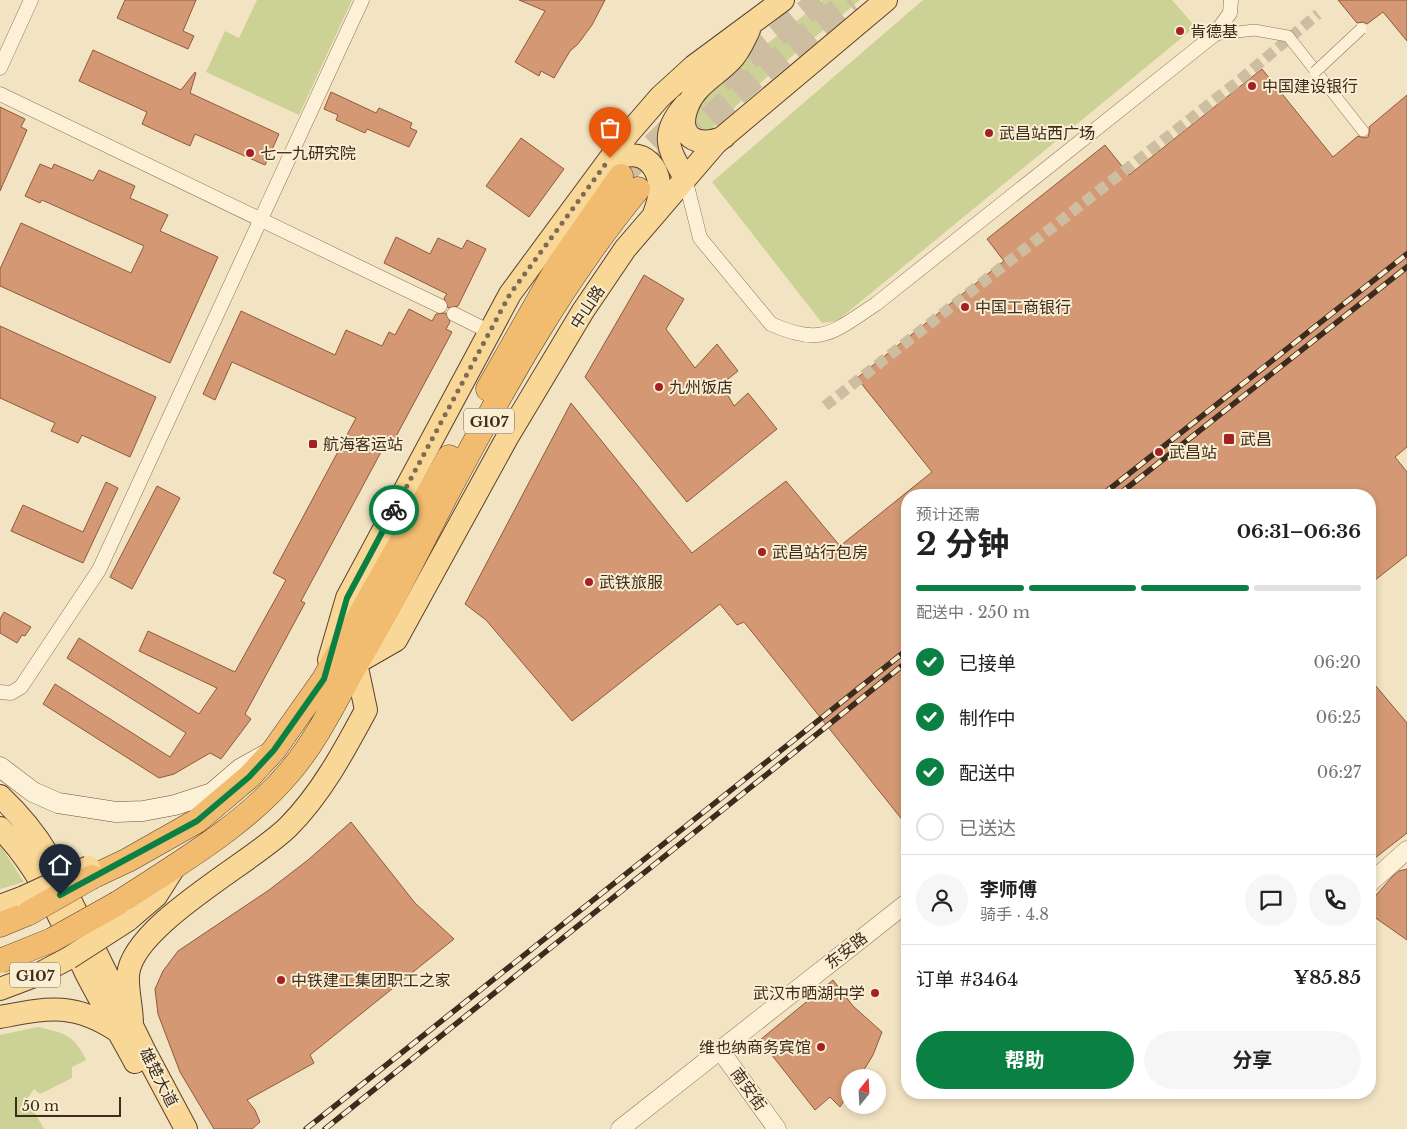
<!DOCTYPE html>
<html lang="zh">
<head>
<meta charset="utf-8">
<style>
	:root { --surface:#fff; --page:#f6f6f6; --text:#222; --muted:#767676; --line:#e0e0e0; --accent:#0b8043 }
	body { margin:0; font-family:"Libre Baskerville","Noto Sans SC",serif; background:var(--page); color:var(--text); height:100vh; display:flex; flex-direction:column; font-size:19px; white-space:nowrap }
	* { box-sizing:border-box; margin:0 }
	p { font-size:16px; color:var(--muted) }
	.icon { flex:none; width:28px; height:28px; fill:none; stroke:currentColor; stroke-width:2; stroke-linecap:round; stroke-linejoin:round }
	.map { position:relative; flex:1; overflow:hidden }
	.drawer { position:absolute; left:901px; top:489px; width:475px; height:610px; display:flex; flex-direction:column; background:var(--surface); border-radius:20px; box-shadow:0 2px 8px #0003 }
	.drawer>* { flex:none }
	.needle { width:32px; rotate:18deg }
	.fabs { position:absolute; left:841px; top:1069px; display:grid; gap:10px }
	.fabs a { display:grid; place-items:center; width:45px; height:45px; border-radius:50%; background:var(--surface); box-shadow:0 2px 8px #0003; font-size:25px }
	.scale { position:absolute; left:15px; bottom:12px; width:106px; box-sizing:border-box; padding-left:5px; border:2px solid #3d2b1d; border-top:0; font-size:14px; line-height:18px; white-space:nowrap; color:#3d2b1d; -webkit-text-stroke:4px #f9edd2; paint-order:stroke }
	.pin { position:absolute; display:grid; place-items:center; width:42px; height:42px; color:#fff; margin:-51px -21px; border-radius:50% 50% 50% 0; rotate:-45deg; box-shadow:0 0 5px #0007 }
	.pin .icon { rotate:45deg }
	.courier { position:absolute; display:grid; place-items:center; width:50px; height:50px; margin:-25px; border:4px solid #0b8043; border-radius:50%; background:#fff; color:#222; box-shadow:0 1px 6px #0007 }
	.summary em { font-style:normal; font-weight:700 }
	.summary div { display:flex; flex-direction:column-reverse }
	.summary { display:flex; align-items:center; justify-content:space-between; height:85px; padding:0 15px }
	h1 { font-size:32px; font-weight:700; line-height:38px }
	.bar { display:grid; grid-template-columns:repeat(4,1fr); gap:8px 5px; align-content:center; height:60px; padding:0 15px }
	.bar i { height:6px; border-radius:4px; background:var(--line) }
	.bar .current { background:var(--accent) }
	.bar p { grid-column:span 4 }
	.line { display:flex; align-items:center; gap:12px; padding:0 15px; border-top:1px solid var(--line) }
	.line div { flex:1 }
	.round { display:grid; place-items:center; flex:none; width:52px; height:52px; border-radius:26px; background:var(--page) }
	ol { padding:0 15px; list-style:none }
	li { display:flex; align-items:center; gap:15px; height:55px }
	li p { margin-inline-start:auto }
	li .icon { padding:5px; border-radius:50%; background:var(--accent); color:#fff; stroke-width:4 }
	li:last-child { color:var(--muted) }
	li i { width:28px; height:28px; border:2px solid var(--line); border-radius:50% }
	.action { display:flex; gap:10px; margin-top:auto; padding:10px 15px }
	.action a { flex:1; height:58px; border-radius:30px; background:var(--accent); color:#fff; font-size:20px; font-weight:700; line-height:58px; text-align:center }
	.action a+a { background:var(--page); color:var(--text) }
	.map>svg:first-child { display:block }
	.green { fill:#ccd295 }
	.building { fill:#d49974; stroke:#905a3a }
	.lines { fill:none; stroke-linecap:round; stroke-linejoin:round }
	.pedestrian-tunnel { stroke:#cebea1; stroke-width:11; stroke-dasharray:11 5.5; stroke-linecap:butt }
	.trunk-tunnel { stroke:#cebea1; stroke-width:24; stroke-dasharray:24 12; stroke-linecap:butt }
	.pedestrian-casing { stroke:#8e7357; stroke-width:12 }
	.minor-casing { stroke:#8e7357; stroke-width:15 }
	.tertiary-casing { stroke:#8e7357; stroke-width:19 }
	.secondary-casing { stroke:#70543a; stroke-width:21 }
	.primary-casing { stroke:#5c412c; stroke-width:24 }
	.trunk-casing { stroke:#5c412c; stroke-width:25 }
	.pedestrian { stroke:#fcf0d6; stroke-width:11 }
	.minor { stroke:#fcf0d6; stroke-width:14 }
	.tertiary { stroke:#fcf0d6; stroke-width:18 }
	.secondary { stroke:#fcf0d6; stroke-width:20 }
	.primary { stroke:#f9d796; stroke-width:22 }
	.trunk { stroke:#f1bb70; stroke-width:24 }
	.rail-casing { stroke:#3d2b1d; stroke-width:5.5 }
	.rail { stroke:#f9edd2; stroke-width:4; stroke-dasharray:11; stroke-linecap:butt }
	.pedestrian-bridge-casing { stroke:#8e7357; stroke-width:12; stroke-linecap:butt }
	.primary-bridge-casing { stroke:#5c412c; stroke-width:24; stroke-linecap:butt }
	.trunk-bridge-casing { stroke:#5c412c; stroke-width:25; stroke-linecap:butt }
	.pedestrian-bridge { stroke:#fcf0d6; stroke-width:11 }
	.primary-bridge { stroke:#f9d796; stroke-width:22 }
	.trunk-bridge { stroke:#f1bb70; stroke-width:24 }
	.done { stroke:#7c6b57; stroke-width:5; stroke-dasharray:0 9 }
	.route { stroke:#0b8043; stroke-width:6 }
	.poi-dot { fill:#a32125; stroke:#f9edd2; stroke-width:2 }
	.labels { text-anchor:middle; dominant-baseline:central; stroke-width:4; stroke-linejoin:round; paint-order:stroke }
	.shield { fill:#f9edd2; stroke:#756553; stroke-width:1 }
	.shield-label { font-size:15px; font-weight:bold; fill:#3d2b1d }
	.poi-label { font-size:16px; fill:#3d2b1d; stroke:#f9edd2; text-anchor:start }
	.street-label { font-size:16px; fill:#3d2b1d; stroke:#f9edd2 }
</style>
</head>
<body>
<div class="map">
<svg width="1407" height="1129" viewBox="0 0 1407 1129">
	<rect width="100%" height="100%" fill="#f2e3c2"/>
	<path class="green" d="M257,0H352L299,115L206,72L225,31L239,38Z
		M823,0H860L767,77L703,137L689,119C725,70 777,38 823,0Z
		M923,0H1172L1192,23L1190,31L837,321L822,323L712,182Z
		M0,845L24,882L0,889Z
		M38,1027C64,1033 75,1035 86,1060L72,1067V1078L40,1094L34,1089L27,1099L44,1129H0V1035Z"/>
	<path class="building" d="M125,0H196L183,31L194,36L188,49L117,18Z
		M519,0H605L592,25L578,44L570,51L554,78L541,71L539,76L515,62L545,11Z
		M1338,0H1407V41L1383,12L1367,24L1363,22L1357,23Z
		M93,50L181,90L195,72L196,73L190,93L279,134L265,165L195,134L190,146L142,124L147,112L79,81Z
		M1262,69L1333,157L1358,136L1364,138L1368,137L1370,130L1369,127L1407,95V447L1395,457L1407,472V555L1370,584V495H908V827L744,622L737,625L720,604L572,721L486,620L465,604L571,403L692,553L786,481L840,546L932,472L857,378L1004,261L987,239L1105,145L1129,175Z
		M331,92L376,113L379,108L412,123L410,128L417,131L409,147L367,129L365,133L336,120L338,115L324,109Z
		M0,107L25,119L21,127L27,130L0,191Z
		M521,138L564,169L529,217L486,186Z
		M40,164L52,169L54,164L93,181L99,170L135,186L130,198L168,215L160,231L218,257L170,363L0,286V269L21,223L131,273L144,246L42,200L40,203L25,196Z
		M396,237L430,254L438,238L462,249L467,240L486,249L458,306L448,308L444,298L447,294L384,263Z
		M644,275L684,299L666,329L695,368L717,344L738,371L724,382L726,392L734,406L748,393L777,429L687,502L585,377Z
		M409,309L432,321L436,314L446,313L450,322L446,329L452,332L393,442L388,439L301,601L305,603L245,714L251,719L221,759L210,753L174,774L159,778L43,704L55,684L170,757L186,733L67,658L79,638L199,714L217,688L139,651L148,631L235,672L286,580L273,573L356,418L232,362L215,400L203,394L241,311L335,355L346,330L382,346L389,332L395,335Z
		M0,326L156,397L130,457L82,435L78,443L51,431L55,423L0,398Z
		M106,482L118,488L83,563L11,531L23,505L83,532Z
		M157,486L180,498L132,589L110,577Z
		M4,612L31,627L25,636L22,635L17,643L0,633V619Z
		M1370,679L1407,723V833L1370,862Z
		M351,822L415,903L454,939L310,1055L314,1063L247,1100L255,1110L260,1122L252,1129H214L180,1072L158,1014L155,989L163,971L178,951L269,890L308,860Z
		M1407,869V940L1370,914V902L1392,877L1399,871Z
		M833,980L853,1006L882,1032L873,1055L859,1078H850V1091L840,1107L830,1097L815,1110L760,1040Z"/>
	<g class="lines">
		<path class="pedestrian-tunnel" d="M825,406L1236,83L1318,14"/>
		<path class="trunk-tunnel" d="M721,81L820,0
			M658,168C717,106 784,54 850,0
			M627,170L680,119"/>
		<g class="pedestrian-casing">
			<path id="pedestrian" d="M1214,35L1254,30L1288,36L1363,131"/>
		</g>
		<g class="minor-casing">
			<path id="minor" d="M0,68L31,0
				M0,94L440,306
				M685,178L700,238L771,324C822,347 833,332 876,304L1214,35L1230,13L1231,0
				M454,314L490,332
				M0,692L11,693L21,687L99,570L362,0"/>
		</g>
		<g class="tertiary-casing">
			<path id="tertiary" d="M1370,883L1407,850
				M720,1050L777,1129
				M620,1129L908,902"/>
		</g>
		<g class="secondary-casing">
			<path id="secondary" d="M0,767L33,792L58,803L116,812L143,811L175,805L212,793L240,769L265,755"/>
		</g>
		<g class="primary-casing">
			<path id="primary" d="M685,105C660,134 667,147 685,178
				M724,137C696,149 675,136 688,105C696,85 717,75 731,60C739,53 744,40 749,30
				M605,167C642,136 671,172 655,211
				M329,660L347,598L510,294L628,134L660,97L694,66L783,0
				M0,796C19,814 35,833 48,855L146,1054L186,1129
				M0,828C41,869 62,923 87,975C102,1004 119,1032 135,1062
				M0,906L24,897
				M128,920L156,896L175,866
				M0,989L37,975L69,958
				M0,1017C48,1008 73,1002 116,1030
				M132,1024C132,1008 127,990 128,975C132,925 253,862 288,827C321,794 344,751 366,710L356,663L396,640L508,436L583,311L625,249L716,143L886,0"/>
		</g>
		<g class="trunk-casing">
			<path id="trunk" d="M488,389L558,266L621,176
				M92,877L128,860L197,821L249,777L274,750L324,679L449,457
				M118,903C179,863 245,826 292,769C321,734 339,692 362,654C394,600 420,545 449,490C504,386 563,280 638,189
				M0,925L29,913"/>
		</g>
		<use href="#pedestrian" class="pedestrian"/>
		<use href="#minor" class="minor"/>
		<use href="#tertiary" class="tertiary"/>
		<use href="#secondary" class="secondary"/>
		<use href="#primary" class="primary"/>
		<use href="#trunk" class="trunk"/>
		<g class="rail-casing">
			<path id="rail" d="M1102,495L1407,254
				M1118,495L1407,267
				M306,1129L908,649
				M325,1129L908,661"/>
		</g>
		<use href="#rail" class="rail"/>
		<g class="pedestrian-bridge-casing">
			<path id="pedestrian-bridge" d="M1315,72L1361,29"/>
		</g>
		<g class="primary-bridge-casing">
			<path id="primary-bridge" d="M24,897L89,867
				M69,958L128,920"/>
		</g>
		<g class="trunk-bridge-casing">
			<path id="trunk-bridge" d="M29,913L92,877
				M0,961L52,940L118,903"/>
		</g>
		<use href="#pedestrian-bridge" class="pedestrian-bridge"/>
		<use href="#primary-bridge" class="primary-bridge"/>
		<use href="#trunk-bridge" class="trunk-bridge"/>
	</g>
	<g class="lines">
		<path class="done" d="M394,510L510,294L610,158"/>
		<path class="route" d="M60,895L197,821L249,777L274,750L324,679L347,598L394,510"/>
	</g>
	<g class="poi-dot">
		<circle cx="1180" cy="31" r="5"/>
		<circle cx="1252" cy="86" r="5"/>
		<circle cx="989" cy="133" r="5"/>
		<circle cx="250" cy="153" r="5"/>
		<circle cx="965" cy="307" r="5"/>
		<circle cx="659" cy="387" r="5"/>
		<rect x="1223" y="433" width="12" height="12" rx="2.5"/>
		<rect x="308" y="439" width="10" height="10" rx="2.5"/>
		<circle cx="1159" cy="452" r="5"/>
		<circle cx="762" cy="552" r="5"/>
		<circle cx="589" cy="582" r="5"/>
		<circle cx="281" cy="980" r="5"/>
		<circle cx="875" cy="993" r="5"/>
		<circle cx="821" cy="1047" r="5"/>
	</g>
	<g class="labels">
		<g class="shield">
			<rect x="464" y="408.5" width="50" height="25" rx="4"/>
			<rect x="10" y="962.5" width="50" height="25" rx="4"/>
		</g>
		<g class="shield-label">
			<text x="489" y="421">G107</text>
			<text x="35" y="975">G107</text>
		</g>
		<g class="poi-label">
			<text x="1190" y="31">肯德基</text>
			<text x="1262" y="86">中国建设银行</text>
			<text x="999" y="133">武昌站西广场</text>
			<text x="260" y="153">七一九研究院</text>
			<text x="975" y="307">中国工商银行</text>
			<text x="669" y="387">九州饭店</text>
			<text x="1240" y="439">武昌</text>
			<text x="323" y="444">航海客运站</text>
			<text x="1169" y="452">武昌站</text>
			<text x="772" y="552">武昌站行包房</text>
			<text x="599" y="582">武铁旅服</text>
			<text x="291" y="980">中铁建工集团职工之家</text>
			<text x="865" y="993" text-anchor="end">武汉市晒湖中学</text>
			<text x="811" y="1047" text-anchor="end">维也纳商务宾馆</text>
		</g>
		<g class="street-label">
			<text transform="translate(587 307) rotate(-57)">中山路</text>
			<text transform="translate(846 950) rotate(-38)">东安路</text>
			<text transform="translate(159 1077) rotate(63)">雄楚大道</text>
			<text transform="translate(749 1089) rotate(54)">南安街</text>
		</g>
	</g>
</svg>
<div class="fabs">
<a><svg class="needle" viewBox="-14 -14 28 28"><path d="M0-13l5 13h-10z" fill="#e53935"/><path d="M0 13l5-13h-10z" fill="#767676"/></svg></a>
</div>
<div class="scale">50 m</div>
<div class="pin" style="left:610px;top:158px;background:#ea580c"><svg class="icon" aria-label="bag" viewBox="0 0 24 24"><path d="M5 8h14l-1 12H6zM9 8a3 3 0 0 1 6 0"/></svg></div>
<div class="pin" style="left:60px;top:895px;background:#1f2937"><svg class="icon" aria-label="home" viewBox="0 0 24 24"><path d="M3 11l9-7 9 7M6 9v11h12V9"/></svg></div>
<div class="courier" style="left:394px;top:510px"><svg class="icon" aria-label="bike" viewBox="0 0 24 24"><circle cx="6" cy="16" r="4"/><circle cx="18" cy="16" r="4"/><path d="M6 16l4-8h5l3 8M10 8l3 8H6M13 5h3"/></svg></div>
<section class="drawer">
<div class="summary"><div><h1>2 分钟</h1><p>预计还需</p></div><em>06:31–06:36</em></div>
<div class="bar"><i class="current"></i><i class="current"></i><i class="current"></i><i></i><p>配送中 · 250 m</p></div>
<ol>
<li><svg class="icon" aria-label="check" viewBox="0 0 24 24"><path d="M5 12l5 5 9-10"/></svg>已接单<p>06:20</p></li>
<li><svg class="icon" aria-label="check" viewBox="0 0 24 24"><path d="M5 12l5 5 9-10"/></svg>制作中<p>06:25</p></li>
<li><svg class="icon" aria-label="check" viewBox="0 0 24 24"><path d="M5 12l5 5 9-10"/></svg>配送中<p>06:27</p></li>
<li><i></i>已送达</li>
</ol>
<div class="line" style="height:90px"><a class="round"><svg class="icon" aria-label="person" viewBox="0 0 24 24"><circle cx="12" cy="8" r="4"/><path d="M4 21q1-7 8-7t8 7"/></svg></a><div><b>李师傅</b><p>骑手 · 4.8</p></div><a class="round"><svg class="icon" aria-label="chat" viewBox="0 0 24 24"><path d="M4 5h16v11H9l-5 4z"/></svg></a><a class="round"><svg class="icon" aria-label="phone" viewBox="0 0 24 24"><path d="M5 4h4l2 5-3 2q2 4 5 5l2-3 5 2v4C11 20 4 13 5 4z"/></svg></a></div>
<div class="line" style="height:65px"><div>订单 #3464</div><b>¥85.85</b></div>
<div class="action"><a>帮助</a><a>分享</a></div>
</section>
</div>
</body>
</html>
